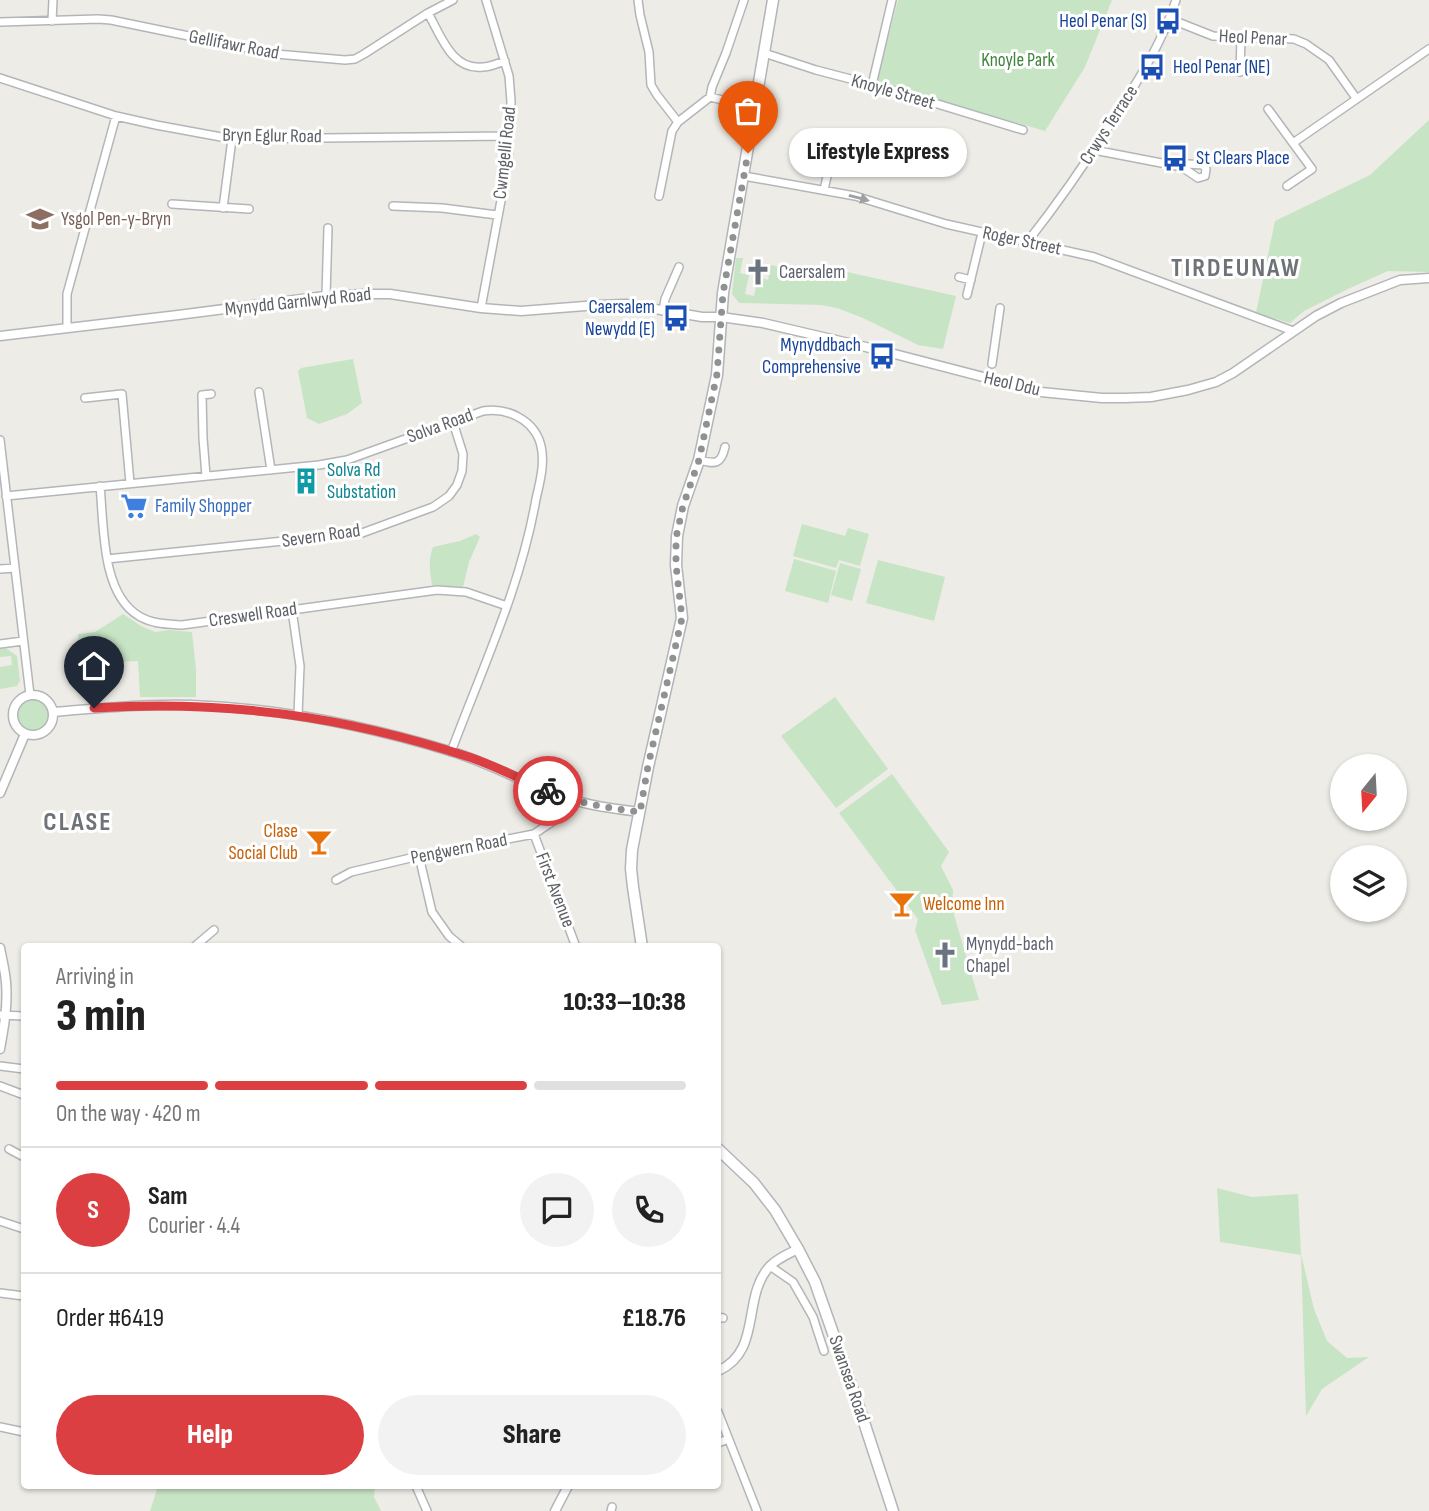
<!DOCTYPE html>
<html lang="en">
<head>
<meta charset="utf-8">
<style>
	:root { --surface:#fff; --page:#f2f2f2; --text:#222; --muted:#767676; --line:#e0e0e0; --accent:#dc3f41 }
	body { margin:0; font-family:"Sofia Sans Condensed",sans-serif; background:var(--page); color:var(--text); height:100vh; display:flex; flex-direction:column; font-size:26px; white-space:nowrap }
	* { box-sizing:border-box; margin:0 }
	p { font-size:23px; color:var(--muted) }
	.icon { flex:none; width:38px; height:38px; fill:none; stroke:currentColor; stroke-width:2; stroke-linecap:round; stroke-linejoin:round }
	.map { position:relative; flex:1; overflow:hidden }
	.side { position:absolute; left:21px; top:943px; width:700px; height:546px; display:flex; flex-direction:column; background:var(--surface); border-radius:7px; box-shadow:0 2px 5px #0004 }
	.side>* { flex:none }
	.needle { width:46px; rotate:198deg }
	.controls { position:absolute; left:1330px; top:754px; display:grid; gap:14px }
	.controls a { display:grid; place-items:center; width:77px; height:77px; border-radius:50%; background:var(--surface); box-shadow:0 2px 5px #0004; font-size:35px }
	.pin { position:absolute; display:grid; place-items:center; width:60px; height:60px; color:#fff; margin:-72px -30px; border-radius:50% 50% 50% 0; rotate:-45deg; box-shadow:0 0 7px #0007 }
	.pin .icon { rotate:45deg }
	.courier { position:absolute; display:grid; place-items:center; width:70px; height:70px; margin:-35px; border:5px solid #dc3f41; border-radius:50%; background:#fff; color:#222; box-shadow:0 2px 9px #0007 }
	.bubble { position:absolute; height:49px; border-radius:24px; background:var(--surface); box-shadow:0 2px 5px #0004; font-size:23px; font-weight:800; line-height:49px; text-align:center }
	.head em { font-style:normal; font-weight:800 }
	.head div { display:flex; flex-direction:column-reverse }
	.head { display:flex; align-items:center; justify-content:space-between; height:119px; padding:0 35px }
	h1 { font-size:46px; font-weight:800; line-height:52px }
	.bar { display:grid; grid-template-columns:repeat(4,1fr); gap:10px 7px; align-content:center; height:84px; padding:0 35px }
	.bar i { height:9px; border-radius:5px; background:var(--line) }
	.bar .current { background:var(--accent) }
	.bar p { grid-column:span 4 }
	.line { display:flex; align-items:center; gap:18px; padding:0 35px; border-top:2px solid var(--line) }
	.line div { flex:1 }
	.round { display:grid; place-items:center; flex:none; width:74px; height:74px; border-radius:37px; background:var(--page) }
	.button { display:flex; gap:14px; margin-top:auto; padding:14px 35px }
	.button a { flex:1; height:80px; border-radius:42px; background:var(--accent); color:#fff; font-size:28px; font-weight:800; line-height:80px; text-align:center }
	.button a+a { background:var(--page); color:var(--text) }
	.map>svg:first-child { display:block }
	.green { fill:#c7e4c4 }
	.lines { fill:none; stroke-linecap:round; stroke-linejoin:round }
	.minor-casing { stroke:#b3b6b9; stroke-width:10 }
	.tertiary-casing { stroke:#b3b6b9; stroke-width:11 }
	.secondary-casing { stroke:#b2b5b9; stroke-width:13 }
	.minor { stroke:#fff; stroke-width:7 }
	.tertiary { stroke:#fff; stroke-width:8 }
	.secondary { stroke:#fff; stroke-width:10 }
	.oneway { fill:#9ea0a3 }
	.done { stroke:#909292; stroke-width:7; stroke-dasharray:0 12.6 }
	.route { stroke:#dc3f41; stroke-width:9 }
	.labels { text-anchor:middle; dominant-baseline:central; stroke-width:6; stroke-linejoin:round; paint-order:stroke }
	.transit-label { font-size:19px; fill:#164399; stroke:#fff; text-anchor:end }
	.street-label { font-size:19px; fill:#5d6165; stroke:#fff }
	.park-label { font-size:19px; fill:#40843d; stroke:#fff }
	.education-label { font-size:19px; fill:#785e54; stroke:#fff; text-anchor:start }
	.worship-label { font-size:19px; fill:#5b616d; stroke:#fff; text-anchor:start }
	.culture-label { font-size:19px; fill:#0d838f; stroke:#fff; text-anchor:start }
	.shop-label { font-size:19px; fill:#366cbe; stroke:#fff; text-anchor:start }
	.food-label { font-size:19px; fill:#c56008; stroke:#fff; text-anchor:end }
	.district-label { font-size:26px; font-weight:bold; letter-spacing:2px; fill:#6e7377; stroke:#fff }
</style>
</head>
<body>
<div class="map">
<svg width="1429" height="1511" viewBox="0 0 1429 1511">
	<rect width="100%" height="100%" fill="#eeece6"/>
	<path class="green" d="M898,0H1112L1085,67L1045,131L877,82Z
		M1429,120V272L1388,271L1350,288L1304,311L1290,323L1256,313L1275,221L1370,175Z
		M736,258H743L740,273L749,275L745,294L754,296L758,277L768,280L771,265L826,278L829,268L956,296L943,349L918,345L863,318L837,308L821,305L739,303L732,294Z
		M353,359L362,403L347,414L319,424L307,418L298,371L301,368Z
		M802,524L845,536L848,528L869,534L860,566L839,560L836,568L793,556Z
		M476,534L480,537L469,562L463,587L432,585C430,572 428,560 433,547L460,541Z
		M794,559L836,571L828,603L785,591Z
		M878,560L945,577L934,621L866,603Z
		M840,563L861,569L852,601L831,595Z
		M123,614L141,626L155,632L169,630L192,632L196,670V697H140L138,661L114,662L113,659L96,660L95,658H79L78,634L95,632Z
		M6,648L17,656L20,681L17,686L0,689V667L12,665L11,656L0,657V649Z
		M835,697L888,769L836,808L781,736Z
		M16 715a16 16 0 1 1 32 0a16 16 0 1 1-32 0Z
		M892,774L949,852L941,866L953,890L952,908L979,1000L942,1005L915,930L918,919L839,813Z
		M1217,1188L1252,1197L1298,1194L1301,1254L1314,1309L1327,1341L1347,1358L1369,1357L1322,1389L1306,1416L1301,1255L1220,1242Z
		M158,1486H375L374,1497L381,1511H150Z"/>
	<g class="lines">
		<g class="minor-casing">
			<path id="minor" d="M638,0L640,15L649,52L651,85L657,95L678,122
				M428,13C441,36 452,71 483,67C491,67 498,63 505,61
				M1170,19L1213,36L1294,39L1306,44L1329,60L1356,98
				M52,21L53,0
				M0,22L98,19L111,20L276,54L345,60L355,59L364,54L428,13L453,0
				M764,53L816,70L885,88L1023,130
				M1240,72L1241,38
				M0,78L116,116L156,125L232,139L509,136
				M872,85L892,0
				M710,97L712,87L726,53L744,0
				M1268,109L1312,169L1287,186
				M1293,143L1429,49
				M1094,150L1182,167
				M1188,164L1203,165L1206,169L1205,176L1198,178L1182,167Z
				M744,176L855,196L946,224L1094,257L1293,331
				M824,190L835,140
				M659,196L672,131L678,122L710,97L756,108
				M172,204L249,209
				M393,206L442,208L497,215
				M223,208L232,139
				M1028,241C1058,203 1085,164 1111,123C1136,84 1162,44 1176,0
				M959,277L971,280
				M967,295L982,233
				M326,296L328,228
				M481,308L508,163L511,101L509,76L486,0
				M663,311L665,299L679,267
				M67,328V294L116,116
				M992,364L1000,308
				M259,392L271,470
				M85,398L122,394L130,483
				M0,440L30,695
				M699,460C715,464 721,465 725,447
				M206,476L203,438L202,395L211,394
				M100,486C104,525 101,594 139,616C152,624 167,624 182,625L437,590L466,592L507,606
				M6,496L319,465L347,460L483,411C507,407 535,420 541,446C545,463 540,482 536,499C521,586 482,669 451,752
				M107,559L362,533L433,507L449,496L457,485L462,471L463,454L453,422
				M0,569L15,568
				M292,610L300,666L298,715
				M0,644L23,641
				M534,834L576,947
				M419,856L432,912L449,936L462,947
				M336,880L351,872L419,856L534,834L559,817L565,809L568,799
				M194,947L214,930
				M0,1015L24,1016
				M0,1066L24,1069
				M0,1086L24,1095
				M9,1149L24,1157
				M0,1221L24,1229
				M770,1266L793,1282L813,1317L824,1351
				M0,1293L24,1296
				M718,1317L723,1318
				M718,1412L757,1511
				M0,1427L24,1432
				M718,1443L728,1439
				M416,1486L427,1511
				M611,1511L612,1507"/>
		</g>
		<g class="tertiary-casing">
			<path id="tertiary" d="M0,336L178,315L325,296L364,294H390L481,308L521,311L598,305L626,304L702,317H721L763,323L883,351L1041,392L1102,398H1125L1151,397L1188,390L1216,382L1233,373L1316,316L1341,303L1400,280L1429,278
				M13 715a20 20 0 1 1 40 0a20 20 0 1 1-40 0Z
				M53,712C99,708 145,704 191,705C281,708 368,726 453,752C492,764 528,785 567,798C590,806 616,809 640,812
				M0,793L25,734
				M0,948C2,959 5,970 6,982C8,1005 4,1027 0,1049
				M718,1371C763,1351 741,1297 770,1266C778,1258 788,1254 798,1249
				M555,1511L568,1486"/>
		</g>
		<g class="secondary-casing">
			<path id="secondary" d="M642,947L633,887L631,869L632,850L648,767L682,618L676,565L677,536L683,506L699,460L717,375L723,293L773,0
				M718,1149L754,1183L775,1210L798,1249L815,1282L861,1413L893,1511"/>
		</g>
		<use href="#minor" class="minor"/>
		<use href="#tertiary" class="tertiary"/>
		<use href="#secondary" class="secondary"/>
	</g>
	<defs><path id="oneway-solid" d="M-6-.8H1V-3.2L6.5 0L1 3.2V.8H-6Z" transform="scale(1.75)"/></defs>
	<use class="oneway" href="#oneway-solid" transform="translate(859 198) rotate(15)"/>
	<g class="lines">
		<path class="done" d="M548,791C577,803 609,808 640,812L648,766L682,618L676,565V538L683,506L699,460L717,374L723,293L748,153"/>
		<path class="route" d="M94,708C227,700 343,716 469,757C496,766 522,780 548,791"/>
	</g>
	<defs>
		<g id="bus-bare" transform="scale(2.1)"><path d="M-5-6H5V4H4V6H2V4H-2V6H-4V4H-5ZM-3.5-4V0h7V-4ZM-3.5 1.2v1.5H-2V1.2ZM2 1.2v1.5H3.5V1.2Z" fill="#1a4fb4" stroke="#fff" stroke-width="2.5" paint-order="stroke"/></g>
		<g id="school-bare" transform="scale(2.1)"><path d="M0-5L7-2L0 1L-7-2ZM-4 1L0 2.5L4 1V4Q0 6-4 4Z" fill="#8d6e63" stroke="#fff" stroke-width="2.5" paint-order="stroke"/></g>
		<g id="church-bare" transform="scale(2.1)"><path d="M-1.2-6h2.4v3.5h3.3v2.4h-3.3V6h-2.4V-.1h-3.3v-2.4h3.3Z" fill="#6b7280" stroke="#fff" stroke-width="2.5" paint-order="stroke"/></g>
		<g id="building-bare" transform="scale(2.1)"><path d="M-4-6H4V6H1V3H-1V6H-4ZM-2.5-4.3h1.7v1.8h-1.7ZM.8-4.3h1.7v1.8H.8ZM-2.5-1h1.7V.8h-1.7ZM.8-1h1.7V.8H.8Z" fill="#0f9aa8" stroke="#fff" stroke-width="2.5" paint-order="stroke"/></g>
		<g id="supermarket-bare" transform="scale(2.1)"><path d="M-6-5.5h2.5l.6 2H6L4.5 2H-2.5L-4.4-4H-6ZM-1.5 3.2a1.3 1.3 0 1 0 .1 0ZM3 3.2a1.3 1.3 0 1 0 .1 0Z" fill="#3f7fe0" stroke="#fff" stroke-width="2.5" paint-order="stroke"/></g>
		<g id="bar-bare" transform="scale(2.1)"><path d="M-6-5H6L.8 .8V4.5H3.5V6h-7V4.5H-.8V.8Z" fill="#e8710a" stroke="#fff" stroke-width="2.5" paint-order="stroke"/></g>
	</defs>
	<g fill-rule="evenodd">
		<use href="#bus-bare" x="1168" y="21"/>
		<use href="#bus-bare" x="1152" y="67"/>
		<use href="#bus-bare" x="1175" y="158"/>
		<use href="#school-bare" x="40" y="219"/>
		<use href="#church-bare" x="758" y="272"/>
		<use href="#bus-bare" x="676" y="318"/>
		<use href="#bus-bare" x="882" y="356"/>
		<use href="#building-bare" x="306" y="481"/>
		<use href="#supermarket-bare" x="134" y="506"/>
		<use href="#bar-bare" x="319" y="842"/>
		<use href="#bar-bare" x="902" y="904"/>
		<use href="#church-bare" x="945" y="955"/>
	</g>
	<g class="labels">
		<g class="transit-label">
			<text x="1147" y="21">Heol Penar (S)</text>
			<text x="1173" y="67" text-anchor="start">Heol Penar (NE)</text>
			<text x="1196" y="158" text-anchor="start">St Clears Place</text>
			<text x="655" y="307">Caersalem<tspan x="655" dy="22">Newydd (E)</tspan></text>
			<text x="861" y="345">Mynyddbach<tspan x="861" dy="22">Comprehensive</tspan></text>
		</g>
		<g class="street-label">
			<text transform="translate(1253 38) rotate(3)">Heol Penar</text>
			<text transform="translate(234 45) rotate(11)">Gellifawr Road</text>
			<text transform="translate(893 92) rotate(16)">Knoyle Street</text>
			<text transform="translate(1109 125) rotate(-57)">Crwys Terrace</text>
			<text transform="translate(272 136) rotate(1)">Bryn Eglur Road</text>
			<text transform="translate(505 153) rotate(-84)">Cwmgelli Road</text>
			<text transform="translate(1022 241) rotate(12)">Roger Street</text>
			<text transform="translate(298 302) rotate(-6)">Mynydd Garnlwyd Road</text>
			<text transform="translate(1012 384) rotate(13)">Heol Ddu</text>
			<text transform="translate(440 426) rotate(-20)">Solva Road</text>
			<text transform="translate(321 536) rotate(-8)">Severn Road</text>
			<text transform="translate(253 615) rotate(-8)">Creswell Road</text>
			<text transform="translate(459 849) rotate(-11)">Pengwern Road</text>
			<text transform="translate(555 890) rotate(69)">First Avenue</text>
			<text transform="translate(849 1379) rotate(71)">Swansea Road</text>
		</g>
		<g class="park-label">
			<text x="1018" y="60">Knoyle Park</text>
		</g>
		<g class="education-label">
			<text x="61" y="219">Ysgol Pen-y-Bryn</text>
		</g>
		<g class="worship-label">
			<text x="779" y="272">Caersalem</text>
			<text x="966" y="944">Mynydd-bach<tspan x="966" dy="22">Chapel</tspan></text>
		</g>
		<g class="culture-label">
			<text x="327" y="470">Solva Rd<tspan x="327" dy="22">Substation</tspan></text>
		</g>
		<g class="shop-label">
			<text x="155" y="506">Family Shopper</text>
		</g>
		<g class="food-label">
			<text x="298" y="831">Clase<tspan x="298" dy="22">Social Club</tspan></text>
			<text x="923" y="904" text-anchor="start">Welcome Inn</text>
		</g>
		<g class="district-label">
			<text x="1236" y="268">TIRDEUNAW</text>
			<text x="78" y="822">CLASE</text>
		</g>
	</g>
</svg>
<div class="controls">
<a><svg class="needle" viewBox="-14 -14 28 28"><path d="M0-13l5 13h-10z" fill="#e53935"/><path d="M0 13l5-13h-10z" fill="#767676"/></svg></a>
<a><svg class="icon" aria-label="layers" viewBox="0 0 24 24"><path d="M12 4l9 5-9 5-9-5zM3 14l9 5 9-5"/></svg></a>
</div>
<div class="pin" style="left:748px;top:153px;background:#ea580c"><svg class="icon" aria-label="bag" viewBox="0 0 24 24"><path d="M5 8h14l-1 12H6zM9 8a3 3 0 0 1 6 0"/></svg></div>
<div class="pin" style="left:94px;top:708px;background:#1f2937"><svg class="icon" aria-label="home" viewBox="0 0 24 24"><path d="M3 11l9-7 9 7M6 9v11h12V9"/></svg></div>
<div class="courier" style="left:548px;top:791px"><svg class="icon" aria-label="bike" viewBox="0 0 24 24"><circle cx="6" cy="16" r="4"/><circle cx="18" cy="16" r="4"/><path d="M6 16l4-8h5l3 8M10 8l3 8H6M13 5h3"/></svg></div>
<div class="bubble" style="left:789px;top:128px;width:178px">Lifestyle Express</div>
<section class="side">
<div class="head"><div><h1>3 min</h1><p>Arriving in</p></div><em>10:33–10:38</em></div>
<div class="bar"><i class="current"></i><i class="current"></i><i class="current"></i><i></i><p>On the way · 420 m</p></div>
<div class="line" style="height:126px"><b class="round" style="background:var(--accent);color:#fff">S</b><div><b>Sam</b><p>Courier · 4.4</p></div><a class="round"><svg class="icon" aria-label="chat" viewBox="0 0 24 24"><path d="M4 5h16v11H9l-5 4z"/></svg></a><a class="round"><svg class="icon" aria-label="phone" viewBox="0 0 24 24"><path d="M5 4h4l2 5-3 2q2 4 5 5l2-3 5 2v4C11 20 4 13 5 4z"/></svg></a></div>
<div class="line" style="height:91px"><div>Order #6419</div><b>£18.76</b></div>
<div class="button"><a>Help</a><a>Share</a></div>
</section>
</div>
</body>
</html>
